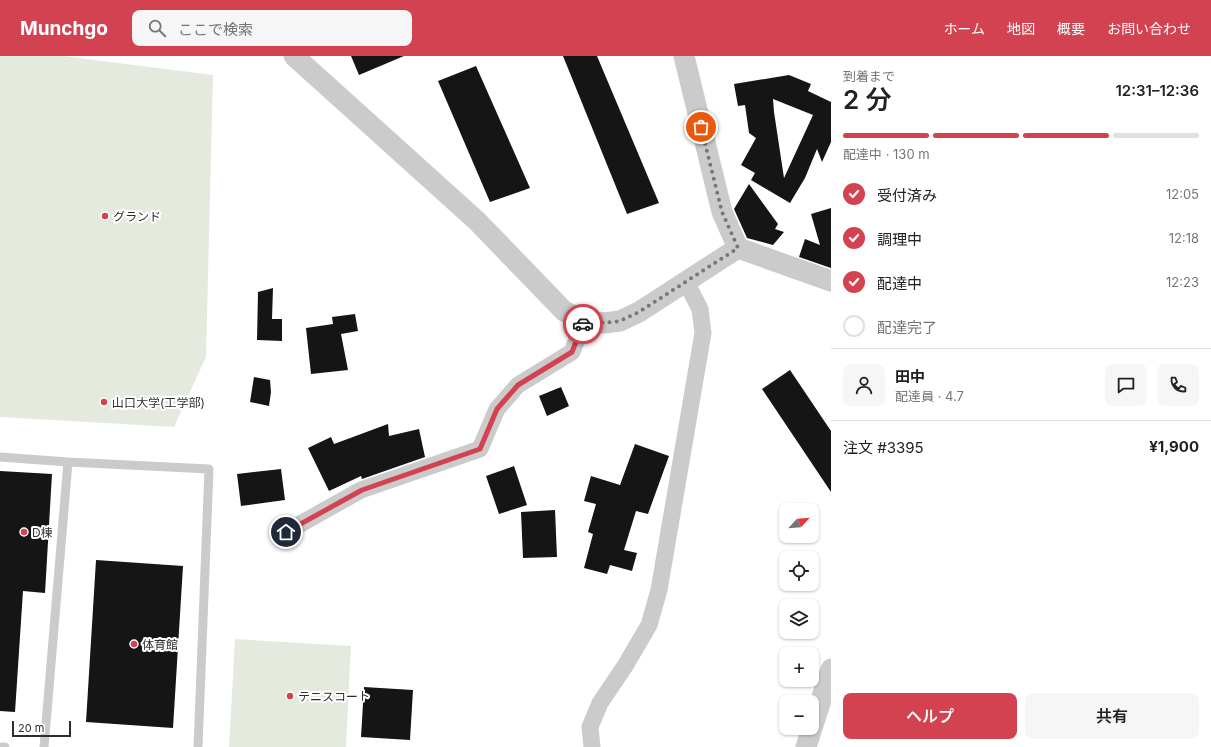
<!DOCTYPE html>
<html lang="ja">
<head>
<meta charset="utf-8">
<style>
	:root { --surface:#fff; --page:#f6f6f6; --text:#202124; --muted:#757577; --line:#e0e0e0; --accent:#d34250 }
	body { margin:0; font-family:Inter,"Noto Sans JP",sans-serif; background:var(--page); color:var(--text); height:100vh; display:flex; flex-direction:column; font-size:15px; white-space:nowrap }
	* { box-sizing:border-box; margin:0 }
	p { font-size:13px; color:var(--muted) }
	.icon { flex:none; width:22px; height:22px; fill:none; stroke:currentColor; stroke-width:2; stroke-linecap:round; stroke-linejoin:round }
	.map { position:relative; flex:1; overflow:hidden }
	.panel { display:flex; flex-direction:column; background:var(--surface); width:380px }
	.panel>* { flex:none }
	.needle { width:26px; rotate:64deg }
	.controls { position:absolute; left:779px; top:447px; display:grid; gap:8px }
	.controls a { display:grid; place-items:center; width:40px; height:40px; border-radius:8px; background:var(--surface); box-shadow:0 1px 3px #0004; font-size:20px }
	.scale { position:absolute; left:12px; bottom:10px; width:59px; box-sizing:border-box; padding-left:4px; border:2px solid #2e2e2e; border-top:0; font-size:11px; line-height:14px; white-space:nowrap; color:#2e2e2e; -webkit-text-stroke:3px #fff; paint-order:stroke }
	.pin { position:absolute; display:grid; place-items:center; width:34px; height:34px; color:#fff; margin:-17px; border:2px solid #fff; border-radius:50%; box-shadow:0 1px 4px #0007 }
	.courier { position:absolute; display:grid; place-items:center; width:40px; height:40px; margin:-20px; border:3px solid #d34250; border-radius:50%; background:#fff; color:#222; box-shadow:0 1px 5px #0007 }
	.headline em { font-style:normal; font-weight:600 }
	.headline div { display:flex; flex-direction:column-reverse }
	.headline { display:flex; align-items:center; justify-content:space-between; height:68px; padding:0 12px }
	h1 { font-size:26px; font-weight:600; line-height:30px }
	.bar { display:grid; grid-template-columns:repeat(4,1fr); gap:6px 4px; align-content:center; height:48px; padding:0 12px }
	.bar i { height:5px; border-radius:3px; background:var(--line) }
	.bar .active { background:var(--accent) }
	.bar p { grid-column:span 4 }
	.line { display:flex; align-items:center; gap:10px; padding:0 12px; border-top:1px solid var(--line) }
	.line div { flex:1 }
	.round { display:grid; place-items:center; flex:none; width:42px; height:42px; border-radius:8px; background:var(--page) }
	ol { padding:0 12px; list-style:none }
	li { display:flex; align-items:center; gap:12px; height:44px }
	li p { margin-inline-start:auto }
	li .icon { padding:4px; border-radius:50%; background:var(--accent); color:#fff; stroke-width:4 }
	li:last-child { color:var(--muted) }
	li i { width:22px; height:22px; border:2px solid var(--line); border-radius:50% }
	.action { display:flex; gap:8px; margin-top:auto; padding:8px 12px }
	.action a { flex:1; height:46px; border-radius:8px; background:var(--accent); color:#fff; font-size:16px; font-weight:600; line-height:46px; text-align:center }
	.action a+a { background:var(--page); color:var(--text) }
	header { display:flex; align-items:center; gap:24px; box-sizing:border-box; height:56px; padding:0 20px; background:var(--accent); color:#fff }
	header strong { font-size:19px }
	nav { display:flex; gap:22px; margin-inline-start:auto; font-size:14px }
	.search { width:280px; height:36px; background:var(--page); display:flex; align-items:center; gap:10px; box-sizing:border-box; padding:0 14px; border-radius:8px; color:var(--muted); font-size:15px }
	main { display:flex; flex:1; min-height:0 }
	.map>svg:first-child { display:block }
	.green { fill:#e5eade }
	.building { fill:#151515; fill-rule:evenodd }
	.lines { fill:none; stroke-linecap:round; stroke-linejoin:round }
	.service { stroke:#cbcbcb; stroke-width:9 }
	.minor { stroke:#cbcbcb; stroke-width:17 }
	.tertiary { stroke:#cbcbcb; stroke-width:21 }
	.done { stroke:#777; stroke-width:4; stroke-dasharray:0 7.2 }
	.route { stroke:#d34250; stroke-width:5 }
	.poi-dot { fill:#d34250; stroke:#fff; stroke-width:1.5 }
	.labels { text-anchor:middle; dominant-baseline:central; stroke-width:4; stroke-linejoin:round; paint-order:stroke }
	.poi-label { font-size:12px; fill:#2e2e2e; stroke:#fff; text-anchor:start }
</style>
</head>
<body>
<header>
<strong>Munchgo</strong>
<div class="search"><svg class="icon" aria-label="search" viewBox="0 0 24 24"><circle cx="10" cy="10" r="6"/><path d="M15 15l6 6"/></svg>ここで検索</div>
<nav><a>ホーム</a><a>地図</a><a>概要</a><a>お問い合わせ</a></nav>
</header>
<main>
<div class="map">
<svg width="831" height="691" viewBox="0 0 831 691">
	<rect width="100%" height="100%" fill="#fff"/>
	<path class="green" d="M0,0H63L213,19L206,301L174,371L0,361Z
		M235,583L351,590L346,691H229Z"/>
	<path class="building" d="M351,0H404L359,19Z
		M563,0H597L659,147L627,158Z
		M476,10L530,132L490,146L438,25Z
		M789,19L811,28L808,35L831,46V86L822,106L817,93L805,122L790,147L751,124L755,117L741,109L756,82L749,77L745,49L738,50L734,28ZM773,43L813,59L784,122L774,56Z
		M749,128L778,168L775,173L784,176L773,189L747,182L734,153Z
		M831,152V212L799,201L805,183L820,189L811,158Z
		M273,232L272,263H282V285L257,284L258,236Z
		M355,258L358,275L341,278L348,314L311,318L306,272L333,268L332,261Z
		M790,314L831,375V436L762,333Z
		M254,321L270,324L271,336L269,350L250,346Z
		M561,331L569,350L547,360L539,340Z
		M388,368L389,380L419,373L425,401L362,423L361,420L329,435L308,392L331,381L334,388Z
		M635,388L669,400L648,458L636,455L624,494L637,497L632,515L610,509L607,518L584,512L593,478L588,476L596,448L584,445L591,420L620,429Z
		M514,410L527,449L499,458L486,420Z
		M281,413L285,444L241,450L237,418Z
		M0,415L52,418L45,537L23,535L15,656L0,655Z
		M555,454L557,501L523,502L521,456Z
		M96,504L183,510L173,672L86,666Z
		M364,631L413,634L410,684L361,681Z"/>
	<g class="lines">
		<path class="service" d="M0,401L68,406L44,691
			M68,406L209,413L198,691
			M0,691H5"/>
		<path class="minor" d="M286,476L361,434L480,393L497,353L518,329L572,296L584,265
			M592,691L590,671L600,647L625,610L649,569L659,534L703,277L700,253L686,226"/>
		<path class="tertiary" d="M294,0L477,165L564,255L584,265L604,267L620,265L639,256L738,192
			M684,0L722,156L738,192L831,225
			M806,691L831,613"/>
	</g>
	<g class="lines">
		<path class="done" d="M583,268L584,265L604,267L620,265L639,256L738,192L722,156L701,71"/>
		<path class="route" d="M286,476L362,434L480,393L497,353L518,329L572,296L583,268"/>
	</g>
	<g class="poi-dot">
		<circle cx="105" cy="160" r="4"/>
		<circle cx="104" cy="346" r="4"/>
		<circle cx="24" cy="476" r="4"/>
		<circle cx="134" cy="588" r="4"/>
		<circle cx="290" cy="640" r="4"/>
	</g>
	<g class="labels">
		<g class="poi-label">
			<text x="113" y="160">グランド</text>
			<text x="112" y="346">山口大学(工学部)</text>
			<text x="32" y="476">D棟</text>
			<text x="142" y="588">体育館</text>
			<text x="298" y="640">テニスコート</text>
		</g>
	</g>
</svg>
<div class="controls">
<a><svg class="needle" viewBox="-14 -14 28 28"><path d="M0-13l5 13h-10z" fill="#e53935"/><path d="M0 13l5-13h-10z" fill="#757577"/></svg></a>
<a><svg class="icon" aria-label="locate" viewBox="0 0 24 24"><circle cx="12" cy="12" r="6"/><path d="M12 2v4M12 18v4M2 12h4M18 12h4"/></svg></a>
<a><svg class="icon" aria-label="layers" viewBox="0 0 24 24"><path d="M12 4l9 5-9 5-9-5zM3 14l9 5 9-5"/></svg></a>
<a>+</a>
<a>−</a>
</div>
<div class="scale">20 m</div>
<div class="pin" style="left:701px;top:71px;background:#ea580c"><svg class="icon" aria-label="bag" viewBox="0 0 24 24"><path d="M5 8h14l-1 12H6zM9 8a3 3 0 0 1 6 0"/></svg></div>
<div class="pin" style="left:286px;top:476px;background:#1f2937"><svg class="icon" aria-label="home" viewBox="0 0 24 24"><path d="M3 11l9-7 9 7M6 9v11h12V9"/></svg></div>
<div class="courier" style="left:583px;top:268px"><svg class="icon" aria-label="car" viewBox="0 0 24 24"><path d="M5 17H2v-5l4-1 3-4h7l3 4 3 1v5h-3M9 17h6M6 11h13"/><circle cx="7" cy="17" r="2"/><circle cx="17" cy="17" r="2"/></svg></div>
</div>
<section class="panel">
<div class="headline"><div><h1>2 分</h1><p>到着まで</p></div><em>12:31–12:36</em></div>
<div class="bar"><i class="active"></i><i class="active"></i><i class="active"></i><i></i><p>配達中 · 130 m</p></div>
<ol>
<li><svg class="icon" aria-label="check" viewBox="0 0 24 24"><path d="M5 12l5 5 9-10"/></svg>受付済み<p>12:05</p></li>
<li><svg class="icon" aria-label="check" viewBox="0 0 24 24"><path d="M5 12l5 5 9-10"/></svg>調理中<p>12:18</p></li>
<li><svg class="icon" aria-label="check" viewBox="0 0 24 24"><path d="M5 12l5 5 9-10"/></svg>配達中<p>12:23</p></li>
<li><i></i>配達完了</li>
</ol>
<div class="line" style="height:72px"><a class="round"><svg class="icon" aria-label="person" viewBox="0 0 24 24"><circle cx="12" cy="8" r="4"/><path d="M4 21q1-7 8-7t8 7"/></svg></a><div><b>田中</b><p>配達員 · 4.7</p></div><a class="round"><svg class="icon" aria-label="chat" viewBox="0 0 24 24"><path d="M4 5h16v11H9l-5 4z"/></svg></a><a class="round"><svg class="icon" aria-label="phone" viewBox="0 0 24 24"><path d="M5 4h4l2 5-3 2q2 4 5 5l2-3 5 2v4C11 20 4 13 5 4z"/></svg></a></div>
<div class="line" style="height:52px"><div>注文 #3395</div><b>¥1,900</b></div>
<div class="action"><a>ヘルプ</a><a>共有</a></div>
</section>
</main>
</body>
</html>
